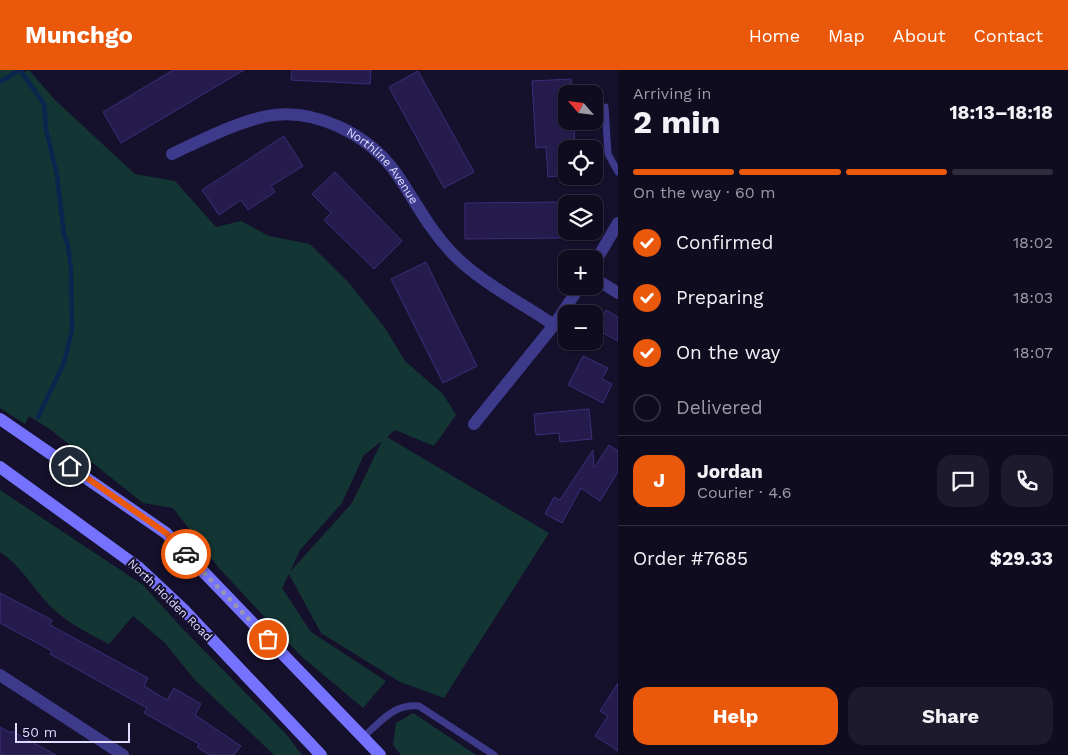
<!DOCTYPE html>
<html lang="en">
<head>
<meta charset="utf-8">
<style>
	:root { --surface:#100c20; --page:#1e1a2d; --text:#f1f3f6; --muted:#9c9ba5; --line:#302c3e; --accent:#ea580c }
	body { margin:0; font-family:"Work Sans",sans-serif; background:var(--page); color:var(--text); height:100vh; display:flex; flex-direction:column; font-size:19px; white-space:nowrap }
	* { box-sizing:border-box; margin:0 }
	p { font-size:16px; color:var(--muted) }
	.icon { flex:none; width:28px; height:28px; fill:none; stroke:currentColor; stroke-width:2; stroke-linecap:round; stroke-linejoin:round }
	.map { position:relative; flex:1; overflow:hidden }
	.sheet { display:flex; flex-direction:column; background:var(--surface); width:450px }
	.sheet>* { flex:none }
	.needle { width:32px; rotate:298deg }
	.buttons { position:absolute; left:558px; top:15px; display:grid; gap:10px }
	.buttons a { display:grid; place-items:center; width:45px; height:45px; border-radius:10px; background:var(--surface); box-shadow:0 1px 4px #0004,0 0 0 1px var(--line); font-size:25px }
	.scale { position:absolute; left:15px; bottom:12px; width:115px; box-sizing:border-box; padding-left:5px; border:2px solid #dedbff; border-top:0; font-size:14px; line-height:18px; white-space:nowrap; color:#dedbff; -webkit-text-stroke:4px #15102b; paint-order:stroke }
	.pin { position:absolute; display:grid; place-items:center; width:42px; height:42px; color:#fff; margin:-21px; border:2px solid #fff; border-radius:50%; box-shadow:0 1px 5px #0007 }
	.courier { position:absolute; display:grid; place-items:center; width:50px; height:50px; margin:-25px; border:4px solid #ea580c; border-radius:50%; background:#fff; color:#222; box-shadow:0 1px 6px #0007 }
	.head em { font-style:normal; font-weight:700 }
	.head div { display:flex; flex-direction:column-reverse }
	.head { display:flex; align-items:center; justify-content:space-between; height:85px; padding:0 15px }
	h1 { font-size:32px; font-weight:700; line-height:38px }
	.bar { display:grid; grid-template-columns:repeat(4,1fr); gap:8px 5px; align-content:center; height:60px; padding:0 15px }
	.bar i { height:6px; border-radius:4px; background:var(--line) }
	.bar .current { background:var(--accent) }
	.bar p { grid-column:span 4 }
	.line { display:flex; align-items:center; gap:12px; padding:0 15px; border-top:1px solid var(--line) }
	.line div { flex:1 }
	.round { display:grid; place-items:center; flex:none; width:52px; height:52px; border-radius:15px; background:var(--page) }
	ol { padding:0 15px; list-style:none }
	li { display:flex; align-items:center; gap:15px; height:55px }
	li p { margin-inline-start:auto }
	li .icon { padding:5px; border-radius:50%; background:var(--accent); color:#fff; stroke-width:4 }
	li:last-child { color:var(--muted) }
	li i { width:28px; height:28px; border:2px solid var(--line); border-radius:50% }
	.action { display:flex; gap:10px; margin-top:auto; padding:10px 15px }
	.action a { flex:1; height:58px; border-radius:15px; background:var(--accent); color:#fff; font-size:20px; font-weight:700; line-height:58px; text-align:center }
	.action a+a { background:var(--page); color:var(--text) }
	header { display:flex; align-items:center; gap:30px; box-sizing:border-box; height:70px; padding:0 25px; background:var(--accent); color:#fff }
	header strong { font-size:24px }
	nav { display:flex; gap:28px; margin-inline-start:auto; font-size:18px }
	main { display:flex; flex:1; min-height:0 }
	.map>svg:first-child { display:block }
	.green { fill:#133634; fill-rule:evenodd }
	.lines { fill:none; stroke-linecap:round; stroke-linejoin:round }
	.stream { stroke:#0b254f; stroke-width:4.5 }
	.building { fill:#251c4d; stroke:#3c2d79 }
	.service { stroke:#3d3a8b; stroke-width:7 }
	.minor { stroke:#3d3a8b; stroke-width:12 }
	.secondary { stroke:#7472ff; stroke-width:12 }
	.done { stroke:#9894b5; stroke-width:5; stroke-dasharray:0 9 }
	.route { stroke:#ea580c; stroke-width:6 }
	.labels { text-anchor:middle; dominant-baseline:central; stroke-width:4; stroke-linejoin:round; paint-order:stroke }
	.street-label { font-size:12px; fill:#dedbff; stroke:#15102b }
</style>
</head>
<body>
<header>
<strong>Munchgo</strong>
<nav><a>Home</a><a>Map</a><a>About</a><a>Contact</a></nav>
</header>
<main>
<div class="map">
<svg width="618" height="685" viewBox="0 0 618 685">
	<rect width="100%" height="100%" fill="#15102b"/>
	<path class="green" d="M0,0H20L21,4L29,0L55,30L135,104L175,111L216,157L241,151L269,166L310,174L349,213L385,258L405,291L443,324L456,345L434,376L395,360L387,367L549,463L444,628L400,612L321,563L289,504L282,518L311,562L386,611L363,638L301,586L218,497L173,438L143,433L51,360L29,346L25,354L0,338ZM382,371L352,433L290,502L300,480L342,433L364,385Z
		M0,420L143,515L182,558L287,665L302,685H274L194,609L165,573L133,546L109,574C88,563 67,553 50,536C33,518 21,496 0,482Z
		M413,643L476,685H401L393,675L396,653Z"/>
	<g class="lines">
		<path class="stream" d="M20,0L44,34L46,59L57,105L64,165L68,175L71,199L72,260L64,293L38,347
			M0,12L20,0"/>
	</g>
	<path class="building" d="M173,0H244L121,73L103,42Z
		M292,0H371L370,14L291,10Z
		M418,1L474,102L444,118L389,17Z
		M571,9L572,24H566V51H574L575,79H566V105L548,107L546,77L536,78L532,11Z
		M284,66L303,96L271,116L275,122L248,140L241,130L219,145L202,120Z
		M335,102L402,171L374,199L324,150L331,143L312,124Z
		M564,132V168L465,169V133Z
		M426,192L477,296L443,313L391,209Z
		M606,240L618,247V271L596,259Z
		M583,286L608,298L602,309L612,314L603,333L568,315Z
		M589,339L592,369L560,372L559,363L536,365L534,344Z
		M609,375L618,381V402L600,431L581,418L562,453L545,444L554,427L560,430L593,380L594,398Z
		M0,523L52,550L50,555L148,608L144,616L167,630L174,618L201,634L195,645L241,676L234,685H209L197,677L199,674L144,643L147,638L50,584L52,581L0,553Z
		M618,613V681L595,666L608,646L600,641Z
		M0,657L11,663L12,661L56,685H0Z"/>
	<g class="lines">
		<path class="service" d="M605,37L608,84L618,102
			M363,667C382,651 393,634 419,636L494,685"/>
		<g class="minor">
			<path id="s1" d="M172,84C202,70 234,53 267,46C314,37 368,64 396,103C415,130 428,158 452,183C480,212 520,232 554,255"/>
			<path d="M594,194L618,153"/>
			<path d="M594,208L618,223"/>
			<path d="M474,354L554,255L580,216"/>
			<path d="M0,605L123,685"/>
		</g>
		<path class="secondary" d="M0,349L166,463L380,685
			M0,397L138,497L185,541L321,685"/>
	</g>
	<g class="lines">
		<path class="done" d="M186,484L268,569"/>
		<path class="route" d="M70,396L166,463L186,484"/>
	</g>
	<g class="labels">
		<g class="street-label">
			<text stroke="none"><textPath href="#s1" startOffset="236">Northline Avenue</textPath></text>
			<text transform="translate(170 530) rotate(44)">North Holden Road</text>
		</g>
	</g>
</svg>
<div class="buttons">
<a><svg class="needle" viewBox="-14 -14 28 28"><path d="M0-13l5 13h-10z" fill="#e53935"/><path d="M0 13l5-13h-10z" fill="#9c9ba5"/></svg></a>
<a><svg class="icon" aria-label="locate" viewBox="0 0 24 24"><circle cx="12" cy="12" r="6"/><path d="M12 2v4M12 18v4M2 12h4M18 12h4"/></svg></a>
<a><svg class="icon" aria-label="layers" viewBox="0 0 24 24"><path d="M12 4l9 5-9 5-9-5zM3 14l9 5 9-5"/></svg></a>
<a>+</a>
<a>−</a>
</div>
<div class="scale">50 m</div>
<div class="pin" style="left:268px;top:569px;background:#ea580c"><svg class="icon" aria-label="bag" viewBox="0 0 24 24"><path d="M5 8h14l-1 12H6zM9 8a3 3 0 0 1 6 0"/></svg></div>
<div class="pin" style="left:70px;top:396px;background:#1f2937"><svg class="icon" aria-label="home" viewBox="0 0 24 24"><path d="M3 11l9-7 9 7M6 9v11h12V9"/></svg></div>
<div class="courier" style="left:186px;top:484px"><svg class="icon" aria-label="car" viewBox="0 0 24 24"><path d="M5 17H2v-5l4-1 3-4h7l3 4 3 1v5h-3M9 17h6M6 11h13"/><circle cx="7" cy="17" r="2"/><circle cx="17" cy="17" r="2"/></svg></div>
</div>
<section class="sheet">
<div class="head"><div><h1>2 min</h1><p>Arriving in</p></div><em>18:13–18:18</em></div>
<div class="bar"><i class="current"></i><i class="current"></i><i class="current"></i><i></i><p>On the way · 60 m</p></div>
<ol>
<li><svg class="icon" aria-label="check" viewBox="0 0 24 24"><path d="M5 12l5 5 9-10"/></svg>Confirmed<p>18:02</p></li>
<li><svg class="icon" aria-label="check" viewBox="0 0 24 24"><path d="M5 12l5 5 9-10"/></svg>Preparing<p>18:03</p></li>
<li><svg class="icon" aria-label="check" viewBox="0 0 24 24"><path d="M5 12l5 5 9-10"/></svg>On the way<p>18:07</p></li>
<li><i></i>Delivered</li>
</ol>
<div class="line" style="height:90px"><b class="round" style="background:var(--accent);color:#fff">J</b><div><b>Jordan</b><p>Courier · 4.6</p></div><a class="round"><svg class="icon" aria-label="chat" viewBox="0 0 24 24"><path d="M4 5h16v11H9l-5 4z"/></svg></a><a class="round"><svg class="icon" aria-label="phone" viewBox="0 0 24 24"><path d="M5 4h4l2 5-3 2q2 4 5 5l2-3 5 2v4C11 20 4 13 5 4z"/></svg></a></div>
<div class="line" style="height:65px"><div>Order #7685</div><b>$29.33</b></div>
<div class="action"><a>Help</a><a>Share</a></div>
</section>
</main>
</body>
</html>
